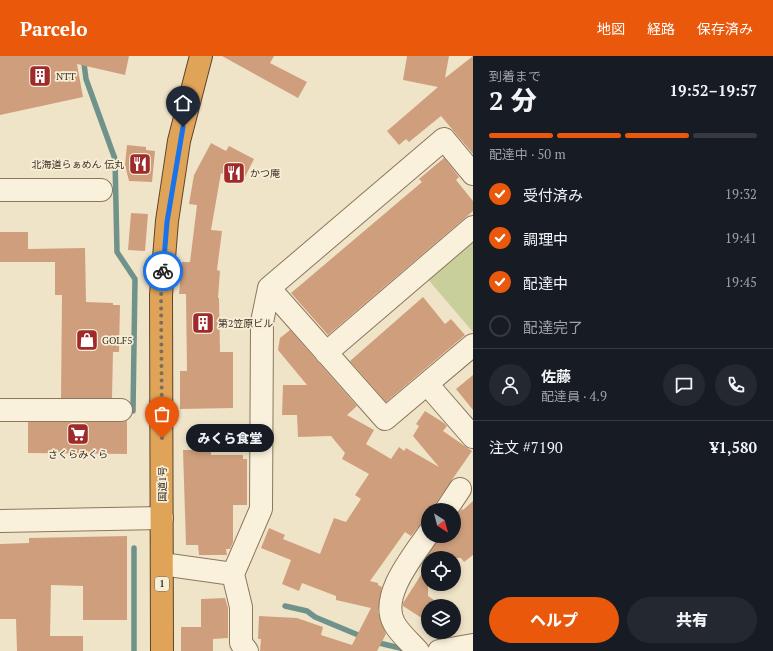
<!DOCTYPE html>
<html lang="ja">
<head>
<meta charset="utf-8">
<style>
	:root { --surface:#171b24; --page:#242831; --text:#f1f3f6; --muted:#9ea1a6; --line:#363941; --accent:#ea580c }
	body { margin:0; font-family:"PT Serif","Noto Sans JP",serif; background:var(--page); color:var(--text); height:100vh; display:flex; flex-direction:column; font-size:15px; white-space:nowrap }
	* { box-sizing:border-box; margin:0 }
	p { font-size:13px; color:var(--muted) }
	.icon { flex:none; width:22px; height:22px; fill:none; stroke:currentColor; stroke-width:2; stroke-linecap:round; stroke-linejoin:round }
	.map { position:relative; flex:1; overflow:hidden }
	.sheet { display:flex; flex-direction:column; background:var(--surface); width:300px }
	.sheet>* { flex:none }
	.needle { width:26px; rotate:144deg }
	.fabs { position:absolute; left:421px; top:447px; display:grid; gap:8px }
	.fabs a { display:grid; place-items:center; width:40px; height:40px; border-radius:50%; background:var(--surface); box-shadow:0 2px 6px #0003; font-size:20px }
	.pin { position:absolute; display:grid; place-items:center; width:34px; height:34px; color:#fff; margin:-41px -17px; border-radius:50% 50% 50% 0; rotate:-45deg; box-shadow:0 0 4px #0007 }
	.pin .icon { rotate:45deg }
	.courier { position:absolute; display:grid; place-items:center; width:40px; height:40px; margin:-20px; border:3px solid #1a73e8; border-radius:50%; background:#fff; color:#222; box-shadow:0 1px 5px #0007 }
	.bubble { position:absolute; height:28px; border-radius:14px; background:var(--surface); box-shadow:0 2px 6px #0003; font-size:13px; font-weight:800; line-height:28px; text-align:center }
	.summary em { font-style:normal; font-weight:800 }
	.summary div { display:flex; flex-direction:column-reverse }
	.summary { display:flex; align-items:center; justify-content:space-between; height:68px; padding:0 16px }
	h1 { font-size:26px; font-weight:800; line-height:30px }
	.bar { display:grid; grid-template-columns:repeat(4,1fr); gap:6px 4px; align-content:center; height:48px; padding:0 16px }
	.bar i { height:5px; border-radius:3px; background:var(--line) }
	.bar .current { background:var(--accent) }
	.bar p { grid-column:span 4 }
	.line { display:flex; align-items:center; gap:10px; padding:0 16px; border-top:1px solid var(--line) }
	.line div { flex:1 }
	.round { display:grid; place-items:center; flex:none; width:42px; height:42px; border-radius:21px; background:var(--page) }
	ol { padding:0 16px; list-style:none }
	li { display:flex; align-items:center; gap:12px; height:44px }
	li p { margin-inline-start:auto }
	li .icon { padding:4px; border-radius:50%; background:var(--accent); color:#fff; stroke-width:4 }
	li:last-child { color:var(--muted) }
	li i { width:22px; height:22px; border:2px solid var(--line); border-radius:50% }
	.cta { display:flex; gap:8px; margin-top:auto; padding:8px 16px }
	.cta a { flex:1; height:46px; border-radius:24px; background:var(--accent); color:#fff; font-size:16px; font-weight:800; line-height:46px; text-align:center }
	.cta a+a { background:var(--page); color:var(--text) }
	header { display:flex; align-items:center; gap:24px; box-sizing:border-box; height:56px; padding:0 20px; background:var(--accent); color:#fff }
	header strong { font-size:19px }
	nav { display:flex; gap:22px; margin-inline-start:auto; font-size:14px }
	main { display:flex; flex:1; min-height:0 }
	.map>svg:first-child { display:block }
	.green { fill:#c9cf9b }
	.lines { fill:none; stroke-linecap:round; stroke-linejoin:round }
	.stream { stroke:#6f938a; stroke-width:5.5 }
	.building { fill:#cf9f7d }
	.minor-casing { stroke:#8d765c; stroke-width:24 }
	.highway-casing { stroke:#5b4430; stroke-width:24 }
	.minor { stroke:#faf1dc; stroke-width:22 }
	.highway { stroke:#e0a458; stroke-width:22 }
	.done { stroke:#7c6e5b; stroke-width:4; stroke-dasharray:0 7.2 }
	.route { stroke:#1a73e8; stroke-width:5 }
	.labels { text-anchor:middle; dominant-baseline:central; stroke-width:3.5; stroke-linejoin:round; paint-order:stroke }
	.shield { fill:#f7eed8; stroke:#756857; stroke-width:1 }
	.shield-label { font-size:9px; font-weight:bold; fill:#3d2e20 }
	.poi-label { font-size:10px; fill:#3d2e20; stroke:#f7eed8; text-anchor:start }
	.street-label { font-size:10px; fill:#3d2e20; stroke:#f7eed8 }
</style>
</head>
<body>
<header>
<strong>Parcelo</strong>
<nav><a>地図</a><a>経路</a><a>保存済み</a></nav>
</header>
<main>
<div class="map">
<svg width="473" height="595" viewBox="0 0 473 595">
	<rect width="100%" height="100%" fill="#f0e4c8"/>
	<path class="green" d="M473,177V276L425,220Z"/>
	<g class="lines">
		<path class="stream" d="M83,0L86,23L115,103L117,196L135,223L133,355
			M134,492V595
			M285,550L307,555L315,561L363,581
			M375,586L408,594"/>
	</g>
	<path class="building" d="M0,0H129L125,19L77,8L83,41L0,59Z
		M222,0H274L270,7L307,26L298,42Z
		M407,0H449L445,22L473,0V98L441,60L409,86L406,83L399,89L387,75L438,31L403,24Z
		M211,87L226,95L229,90L254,103L242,127L221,117L211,174L222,175L217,214L220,215L218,242H219L220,296H233V352L180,353V315H187L186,238H179L182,206H190L197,149L189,148L194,119Z
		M127,89L146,91V94L155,95L152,126L129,125L125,109Z
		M444,102L459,121L456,124L473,145V155L328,279L291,237L422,126L419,123Z
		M131,157L148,158L145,195L128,194Z
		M0,176H28V193L85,192L86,246L113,247V249H120L119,296H113L112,342H61L62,239H55V206H0Z
		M423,241L445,268L451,263L465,279L386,346L350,305Z
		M290,274L357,350L347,359L374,374L366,388L391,403L399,391L404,395L406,392L439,411L413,380L419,370L416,368L425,355L444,367L447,370L443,375L472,395L436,447L434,454H428V466L418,471L411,480L405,476L370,525L378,527V529L382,531L378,556L386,578L377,595H260L261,583H258L259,560L297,562L323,571L321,579L352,589L371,552L336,544V540L302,527L299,535L282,528L291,504L261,492L269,472L285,479L283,483L320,498L334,462L346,466L361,443L355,439L369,418L342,403L345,397L331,380L298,381L297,359H282L283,329H307L278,294L280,282Z
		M473,319V354L456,333Z
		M127,365V398L28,397V366H121Z
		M183,394H211V399H243V403H247V449H233V486L230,493H226L227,499H199L198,489H186Z
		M473,445V499L464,506L461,502H426L440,480H454V463L462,453L463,454Z
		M127,480V564H83V530L51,529L50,580H83V595H17L16,563H0V488L29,487V482Z
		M428,508V540L434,544L428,550V566L403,550V547Z
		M225,542L228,552V582L213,583V595H181V571H201V543Z"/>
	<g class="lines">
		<g class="minor-casing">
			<path id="minor" d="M0,134H101
				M269,232L385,363L473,289
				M326,297L473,171
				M427,328L473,381
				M0,354H121
				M446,454L460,433
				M0,465L162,462
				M162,508L233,518
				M247,595L241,587V551L233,518L261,453L262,266L269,232L444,83L473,118
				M418,595C410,586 399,577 394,567C379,540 414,499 428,478
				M439,595L473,589"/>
		</g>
		<g class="highway-casing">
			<path id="highway" d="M162,595L161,239L167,165L179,85L201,0"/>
		</g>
		<use href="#minor" class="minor"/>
		<use href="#highway" class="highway"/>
	</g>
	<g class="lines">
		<path class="done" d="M162,382L161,240L163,215"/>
		<path class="route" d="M163,215L167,166L183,71"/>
	</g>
	<defs>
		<g id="building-square" transform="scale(1.15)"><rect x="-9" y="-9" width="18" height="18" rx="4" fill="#9e2a2b" stroke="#f7eed8"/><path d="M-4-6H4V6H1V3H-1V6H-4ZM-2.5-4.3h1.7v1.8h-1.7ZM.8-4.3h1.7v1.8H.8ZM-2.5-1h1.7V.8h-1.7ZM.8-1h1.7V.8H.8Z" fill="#fff"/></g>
		<g id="restaurant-square" transform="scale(1.15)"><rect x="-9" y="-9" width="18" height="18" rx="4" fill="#9e2a2b" stroke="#f7eed8"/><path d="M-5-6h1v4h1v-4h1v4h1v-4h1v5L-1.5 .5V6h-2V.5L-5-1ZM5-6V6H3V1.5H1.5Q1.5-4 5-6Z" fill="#fff"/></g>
		<g id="shop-square" transform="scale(1.15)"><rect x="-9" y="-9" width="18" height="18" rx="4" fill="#9e2a2b" stroke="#f7eed8"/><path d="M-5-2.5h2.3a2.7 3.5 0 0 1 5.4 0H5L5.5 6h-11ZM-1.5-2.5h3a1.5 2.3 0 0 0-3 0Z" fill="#fff"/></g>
		<g id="supermarket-square" transform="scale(1.15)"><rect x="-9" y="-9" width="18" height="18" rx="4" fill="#9e2a2b" stroke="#f7eed8"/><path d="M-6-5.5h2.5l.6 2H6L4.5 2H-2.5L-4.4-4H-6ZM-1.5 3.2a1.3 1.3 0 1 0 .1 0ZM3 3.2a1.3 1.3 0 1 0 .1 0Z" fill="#fff"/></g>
	</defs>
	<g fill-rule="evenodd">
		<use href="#building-square" x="40" y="20"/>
		<use href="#restaurant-square" x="140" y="108"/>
		<use href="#restaurant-square" x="234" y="117"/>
		<use href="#building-square" x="203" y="267"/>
		<use href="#shop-square" x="87" y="284"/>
		<use href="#supermarket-square" x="78" y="378"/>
	</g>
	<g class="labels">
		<rect class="shield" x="155" y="521" width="14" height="14" rx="3"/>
		<g class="shield-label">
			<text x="162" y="528">1</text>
		</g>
		<g class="poi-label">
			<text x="56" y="20">NTT</text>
			<text x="124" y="108" text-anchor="end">北海道らぁめん 伝丸</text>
			<text x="250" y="117">かつ庵</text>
			<text x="218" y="267">第2笠原ビル</text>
			<text x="102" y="284">GOLF5</text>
			<text x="78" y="398" text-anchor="middle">さくらみくら</text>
		</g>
		<g class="street-label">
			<text transform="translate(162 428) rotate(-90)">国道1号</text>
		</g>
	</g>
</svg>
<div class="fabs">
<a><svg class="needle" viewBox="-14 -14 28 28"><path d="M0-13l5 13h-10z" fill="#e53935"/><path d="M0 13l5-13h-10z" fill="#9ea1a6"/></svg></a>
<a><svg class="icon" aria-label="locate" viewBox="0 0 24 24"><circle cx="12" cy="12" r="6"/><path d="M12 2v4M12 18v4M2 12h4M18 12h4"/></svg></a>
<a><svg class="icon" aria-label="layers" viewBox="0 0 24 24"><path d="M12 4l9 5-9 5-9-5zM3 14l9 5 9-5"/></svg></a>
</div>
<div class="pin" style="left:162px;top:382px;background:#ea580c"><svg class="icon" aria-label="bag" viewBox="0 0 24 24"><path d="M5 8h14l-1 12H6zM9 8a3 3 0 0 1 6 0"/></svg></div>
<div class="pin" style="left:183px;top:71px;background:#1f2937"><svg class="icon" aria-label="home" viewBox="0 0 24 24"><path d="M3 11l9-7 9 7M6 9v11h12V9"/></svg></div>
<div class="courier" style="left:163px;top:215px"><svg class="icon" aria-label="bike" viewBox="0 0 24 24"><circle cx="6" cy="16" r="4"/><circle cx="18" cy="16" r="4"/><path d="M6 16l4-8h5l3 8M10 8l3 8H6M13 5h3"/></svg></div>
<div class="bubble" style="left:186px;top:368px;width:88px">みくら食堂</div>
</div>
<section class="sheet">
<div class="summary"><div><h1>2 分</h1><p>到着まで</p></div><em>19:52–19:57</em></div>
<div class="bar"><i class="current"></i><i class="current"></i><i class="current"></i><i></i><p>配達中 · 50 m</p></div>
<ol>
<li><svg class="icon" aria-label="check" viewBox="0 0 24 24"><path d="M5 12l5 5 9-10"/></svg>受付済み<p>19:32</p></li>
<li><svg class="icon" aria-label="check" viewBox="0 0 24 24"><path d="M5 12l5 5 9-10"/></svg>調理中<p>19:41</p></li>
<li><svg class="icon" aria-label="check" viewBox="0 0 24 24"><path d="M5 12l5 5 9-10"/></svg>配達中<p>19:45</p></li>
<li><i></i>配達完了</li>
</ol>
<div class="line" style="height:72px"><a class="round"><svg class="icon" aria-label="person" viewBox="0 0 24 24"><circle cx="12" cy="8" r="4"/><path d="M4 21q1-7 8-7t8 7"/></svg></a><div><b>佐藤</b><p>配達員 · 4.9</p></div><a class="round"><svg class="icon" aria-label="chat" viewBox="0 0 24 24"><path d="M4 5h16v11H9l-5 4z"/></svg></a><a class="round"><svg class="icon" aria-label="phone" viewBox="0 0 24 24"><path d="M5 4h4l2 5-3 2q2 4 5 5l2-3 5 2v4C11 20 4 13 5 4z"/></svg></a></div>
<div class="line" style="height:52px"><div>注文 #7190</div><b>¥1,580</b></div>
<div class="cta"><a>ヘルプ</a><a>共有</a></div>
</section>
</main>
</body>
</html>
